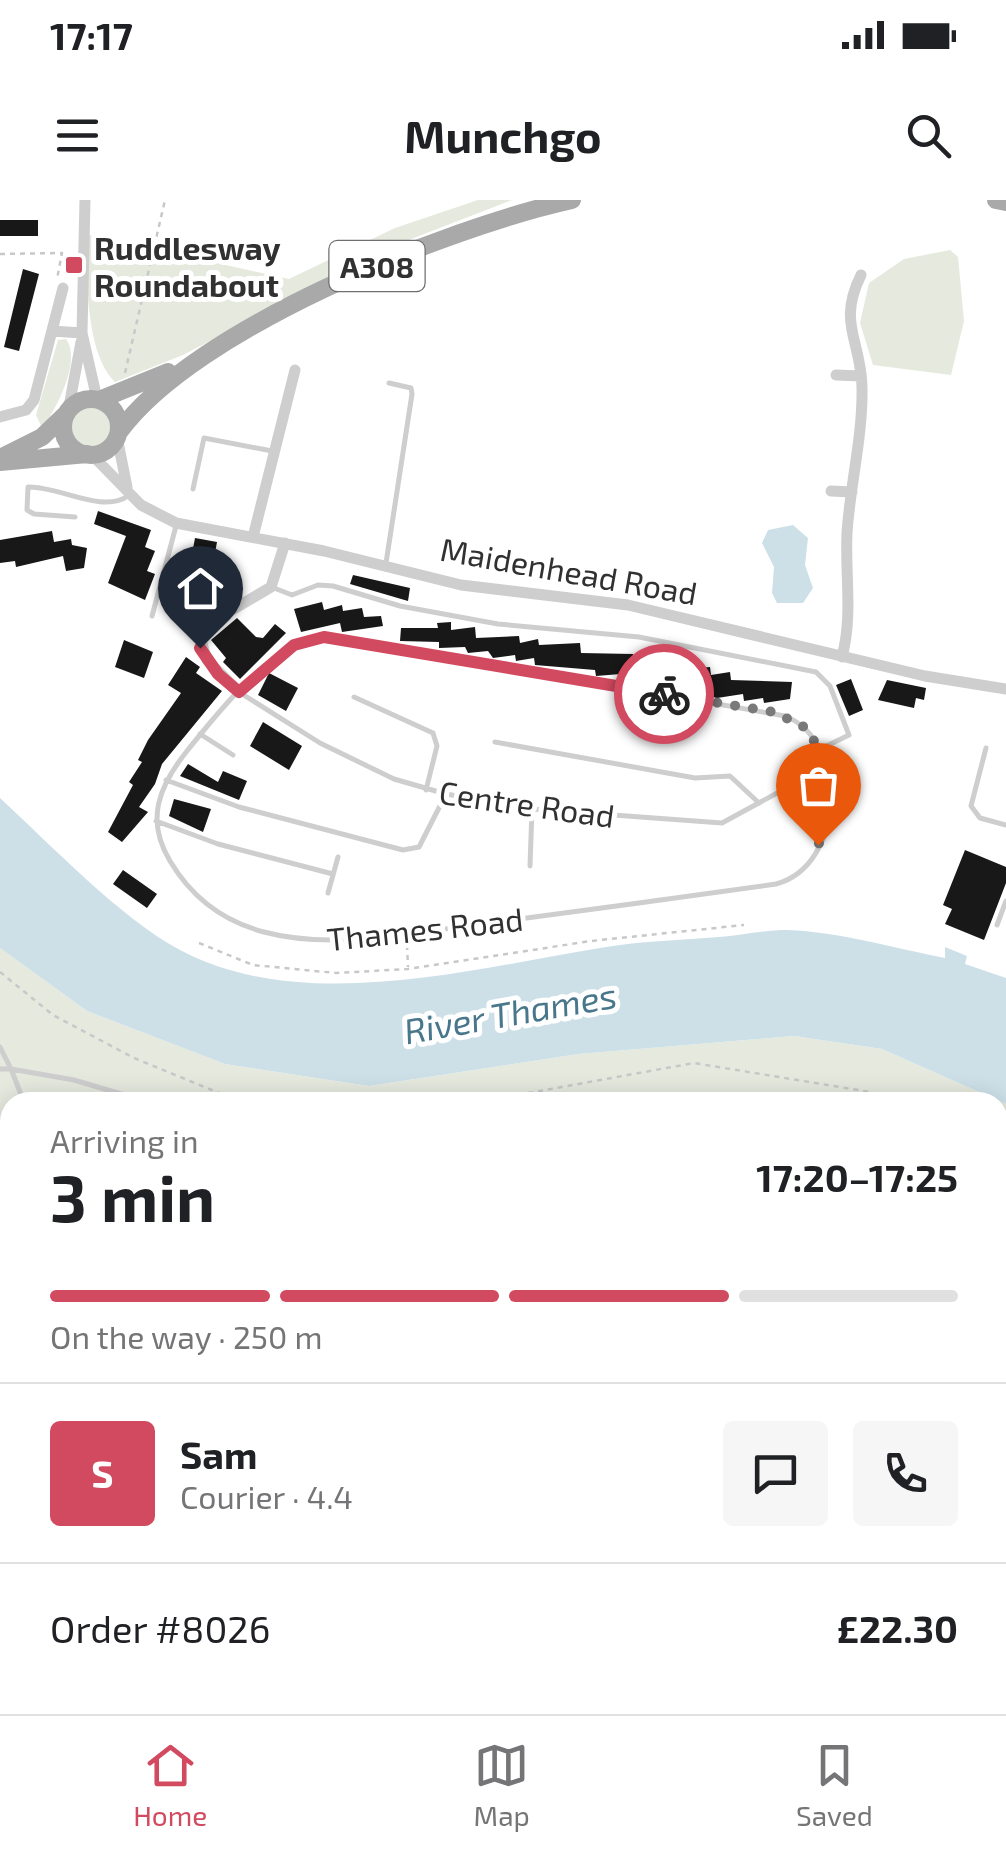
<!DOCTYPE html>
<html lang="en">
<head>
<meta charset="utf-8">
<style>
	:root { --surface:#fff; --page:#f6f6f6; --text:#202124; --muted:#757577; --line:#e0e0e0; --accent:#d24a5f }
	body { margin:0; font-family:"Exo 2",sans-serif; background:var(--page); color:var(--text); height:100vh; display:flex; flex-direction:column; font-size:38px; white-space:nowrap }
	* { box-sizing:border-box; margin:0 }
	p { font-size:32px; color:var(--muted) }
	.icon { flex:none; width:55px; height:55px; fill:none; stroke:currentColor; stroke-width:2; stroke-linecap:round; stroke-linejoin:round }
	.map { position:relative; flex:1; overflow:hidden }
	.side { position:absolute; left:0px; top:892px; width:1008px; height:622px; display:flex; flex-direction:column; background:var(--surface); border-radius:30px 30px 0 0; box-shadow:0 5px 25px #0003 }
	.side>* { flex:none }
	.pin { position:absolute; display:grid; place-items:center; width:85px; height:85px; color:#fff; margin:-102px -42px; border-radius:50% 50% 50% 0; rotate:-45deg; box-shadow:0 0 10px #0007 }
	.pin .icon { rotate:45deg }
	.courier { position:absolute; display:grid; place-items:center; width:100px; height:100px; margin:-50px; border:8px solid #d24a5f; border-radius:50%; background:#fff; color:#222; box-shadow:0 2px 12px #0007 }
	.summary em { font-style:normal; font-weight:700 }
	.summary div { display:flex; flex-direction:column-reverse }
	.summary { display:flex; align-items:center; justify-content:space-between; height:170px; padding:0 50px }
	h1 { font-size:65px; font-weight:700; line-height:75px }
	.bar { display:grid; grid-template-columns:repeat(4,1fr); gap:15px 10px; align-content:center; height:120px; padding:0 50px }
	.bar i { height:12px; border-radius:8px; background:var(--line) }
	.bar .current { background:var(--accent) }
	.bar p { grid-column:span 4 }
	.line { display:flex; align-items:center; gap:25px; padding:0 50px; border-top:2px solid var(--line) }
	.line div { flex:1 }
	.round { display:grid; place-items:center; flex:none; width:105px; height:105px; border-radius:10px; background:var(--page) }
	.status { display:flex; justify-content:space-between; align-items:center; height:70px; padding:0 50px; background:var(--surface); direction:ltr }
	.status svg { height:28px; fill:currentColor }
	header { display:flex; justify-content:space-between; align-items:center; height:130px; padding:0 50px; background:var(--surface); font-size:45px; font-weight:700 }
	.dock { display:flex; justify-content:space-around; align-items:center; height:140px; border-top:2px solid var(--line); background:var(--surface); font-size:28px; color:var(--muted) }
	.dock a { display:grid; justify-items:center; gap:5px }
	.dock .current { color:var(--accent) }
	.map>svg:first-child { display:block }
	.green { fill:#e5e9de }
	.water { fill:#cde0e8 }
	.building { fill:#181818 }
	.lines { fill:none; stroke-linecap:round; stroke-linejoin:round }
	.path { stroke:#c8c8c8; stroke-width:2.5; stroke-dasharray:5 5; stroke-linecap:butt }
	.service { stroke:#cecece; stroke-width:5 }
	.minor { stroke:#cecece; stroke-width:11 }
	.primary { stroke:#a9a9a9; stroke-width:18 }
	.done { stroke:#797979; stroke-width:10; stroke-dasharray:0 18 }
	.route { stroke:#d24a5f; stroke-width:12 }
	.poi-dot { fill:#d24a5f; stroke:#fff; stroke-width:4 }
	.labels { text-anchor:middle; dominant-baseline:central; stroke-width:10; stroke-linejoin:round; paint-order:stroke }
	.shield { fill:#fff; stroke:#6f6f6f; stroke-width:2.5 }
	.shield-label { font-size:30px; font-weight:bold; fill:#313131 }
	.poi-label { font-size:32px; font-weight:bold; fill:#313131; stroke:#fff; text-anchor:start }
	.street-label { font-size:32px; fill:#313131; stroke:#fff }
	.water-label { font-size:35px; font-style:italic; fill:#48768b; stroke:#fff }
</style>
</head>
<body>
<div class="status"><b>17:17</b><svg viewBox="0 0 49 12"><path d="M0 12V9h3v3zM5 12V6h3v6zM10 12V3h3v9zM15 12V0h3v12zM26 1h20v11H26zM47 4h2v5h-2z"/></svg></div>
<header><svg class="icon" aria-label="menu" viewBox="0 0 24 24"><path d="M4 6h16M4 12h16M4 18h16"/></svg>Munchgo<svg class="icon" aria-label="search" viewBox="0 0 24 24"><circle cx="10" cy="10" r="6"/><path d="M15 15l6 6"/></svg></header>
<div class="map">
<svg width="1006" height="1514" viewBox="0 0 1006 1514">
	<rect width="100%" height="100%" fill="#fff"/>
	<path class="green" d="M478,0H512L388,48L183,155L115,182C86,155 85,75 89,35L289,79L395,28Z
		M950,50L958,57L964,121L951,175L873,165L860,123L869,83L904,59Z
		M66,139C82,160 56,210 42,228L36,215L58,140Z
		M70 227a21 21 0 1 1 42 0a21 21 0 1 1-42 0Z
		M0,748L87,811L225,864L369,886L579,854L794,836L882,849L1006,904V1399L998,1397V902H10V925L0,928Z
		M0,1351L10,1357V1505H236L250,1514H9L8,1483L0,1477Z
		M753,1505H888L901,1514H767Z"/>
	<path class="water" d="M793,325L808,338L805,365L813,388L803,403H777L772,393L774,367L762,343L768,330Z
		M0,598C50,644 120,718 180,750C304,816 475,768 606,747C643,741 682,740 719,737C741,735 765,730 787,730C840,732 893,748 945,758V747L967,756L965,764L1006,778V904L882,849L794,836L579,854L369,886L225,864L87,811L0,748Z
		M10,925V1357L0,1351V928Z
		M998,1397L1006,1399V1514H901L888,1505H998Z
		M236,1505H753L767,1514H250Z"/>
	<path class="building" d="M0,20H38V36H0Z
		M23,69L39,74L19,151L4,147Z
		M98,311L151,330L145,347L155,351L147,371L155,374L145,400L108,383L126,336L94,324Z
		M52,331L54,342L71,339L72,345L87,348L84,368L66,371L63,356L16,367L15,361L0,363V340Z
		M195,338L217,342L208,391L186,387Z
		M353,375L410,388L408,401L350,384Z
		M322,402L324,410L342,405L343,411L362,408L364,417L381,416L383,426L342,432L340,423L301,432L294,409Z
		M237,418L256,437L263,438L275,424L286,433L240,479L223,462L226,458L211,440Z
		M451,422V430L475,427L476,438L519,436L520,443L538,439L539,445L580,443L581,453L633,454L634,462L653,458L654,464L673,462L675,470L710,467L711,475L730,472L731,480L792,482L790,499L764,503L763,498L744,501L743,494L717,498L706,495L705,489L687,492V485L668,488L667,480H622L621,474L596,476L595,470L535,465L534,458L516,461L515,455L493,458L488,451L468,453L465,447L439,448V442L400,441L401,428H438L437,423Z
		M124,440L153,452L144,478L115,467Z
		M186,457L200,467L196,473L222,491L162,564L155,584L139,607L148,612L122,642L108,632L133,585L129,582L142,562L138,560L148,540L181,493L168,485Z
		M269,473L298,488L286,511L258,495Z
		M851,479L863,510L849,516L836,485Z
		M887,480L926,488L924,500L916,498L914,508L878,500Z
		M263,522L302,546L289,570L250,546Z
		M188,564L218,582L223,571L247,581L239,600L180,576Z
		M174,599L211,609L203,632L169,616Z
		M965,650L1006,667V683L984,740L945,724L952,709L943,705Z
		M123,670L157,694L147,708L113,684Z"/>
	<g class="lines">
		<path class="path" d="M0,54L62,53L57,79
			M125,173L165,0
			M199,743L253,765L336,773L408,769L591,741L744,725
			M407,745L408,767
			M0,772L53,815L134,858L224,895L312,902
			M479,902L694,863L870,892L904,902
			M998,931L1006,933
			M870,1505L884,1514"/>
		<path class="service" d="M193,289L204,238L272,251
			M75,317L34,314L27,310L28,287C59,286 102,314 128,296
			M386,363L412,194L411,188L389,183
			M274,388L292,395L318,385L333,386L400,406L498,424L639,437L816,472L830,486L849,535L818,550
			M152,416L176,326
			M316,437L368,442L785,516C849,541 845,666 776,684C676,698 575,712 475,725C408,733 331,750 264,732C222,721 192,698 170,661C145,620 159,586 187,551C215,516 270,446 316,437Z
			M242,494L320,543L394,579L446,594L532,609L722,623L779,592L828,578
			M354,497L433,533L437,546L426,590
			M200,534L233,555
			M495,542L695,578L730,576L759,603
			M986,548L971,606L980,618L1006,625
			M166,580L239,607L403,650L419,647L445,596
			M156,621L218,644L333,674
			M530,666L532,609
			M328,693L338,657
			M997,725L1006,701
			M0,847L11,869L74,880L148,902
			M0,869H11L24,902
			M998,1123L1006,1124
			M0,1364L10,1371
			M0,1385L10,1391
			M0,1456L10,1462
			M83,1505L100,1514
			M182,1505L196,1514
			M215,1505L229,1514
			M792,1505L806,1514
			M828,1505L841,1514
			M43,1514L47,1505"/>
		<path class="minor" d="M85,0L82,133L97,199
			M52,131L82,133
			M836,175L861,176
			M68,212L81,142
			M0,217L26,210L34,200L63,88
			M117,237L127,287
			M92,255L141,305L176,323L324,351L461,385L628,405L925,476L1006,489
			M831,291L852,292
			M253,337L295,170
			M842,457C853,415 845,376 847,333C850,285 863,236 862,187C861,140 837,123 861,75
			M239,492L207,460L200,437L220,417L271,387L285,343"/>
		<path class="primary" d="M996,0L1006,2
			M63 227a28 28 0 1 1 56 0a28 28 0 1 1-56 0Z
			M99,200L168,172
			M119,232C195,128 446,28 572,0
			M0,258L42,237L65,215
			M0,262L87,254"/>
	</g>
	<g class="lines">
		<path class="done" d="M664,494L774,512L806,528C831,565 841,606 818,645"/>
		<path class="route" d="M200,448L218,474L239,492L294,445L324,437L664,494"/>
	</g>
	<rect class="poi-dot" x="64" y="55" width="20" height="20" rx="5"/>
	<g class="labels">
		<rect class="shield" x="329.5" y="41" width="95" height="50" rx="8"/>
		<g class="shield-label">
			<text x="377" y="66">A308</text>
		</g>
		<g class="poi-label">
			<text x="94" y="47">Ruddlesway<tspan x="94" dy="37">Roundabout</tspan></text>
		</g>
		<g class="street-label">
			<text transform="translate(569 370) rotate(10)">Maidenhead Road</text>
			<text transform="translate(527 603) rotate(8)">Centre Road</text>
			<text transform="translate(425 728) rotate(-6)">Thames Road</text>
		</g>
		<g class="water-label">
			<text transform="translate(510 812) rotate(-10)">River Thames</text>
		</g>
	</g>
</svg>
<div class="pin" style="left:818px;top:645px;background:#ea580c"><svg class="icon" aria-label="bag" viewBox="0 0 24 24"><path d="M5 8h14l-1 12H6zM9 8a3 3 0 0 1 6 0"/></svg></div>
<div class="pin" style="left:200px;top:448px;background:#1f2937"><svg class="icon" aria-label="home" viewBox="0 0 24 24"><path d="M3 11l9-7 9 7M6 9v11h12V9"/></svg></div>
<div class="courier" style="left:664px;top:494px"><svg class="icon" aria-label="bike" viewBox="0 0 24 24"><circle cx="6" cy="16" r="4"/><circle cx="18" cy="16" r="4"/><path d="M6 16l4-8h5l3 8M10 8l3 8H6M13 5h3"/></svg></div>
<section class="side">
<div class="summary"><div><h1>3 min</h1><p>Arriving in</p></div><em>17:20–17:25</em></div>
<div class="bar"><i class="current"></i><i class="current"></i><i class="current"></i><i></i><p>On the way · 250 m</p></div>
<div class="line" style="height:180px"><b class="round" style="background:var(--accent);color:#fff">S</b><div><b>Sam</b><p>Courier · 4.4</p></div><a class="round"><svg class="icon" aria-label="chat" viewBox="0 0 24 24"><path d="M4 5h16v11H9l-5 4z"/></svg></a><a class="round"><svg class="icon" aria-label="phone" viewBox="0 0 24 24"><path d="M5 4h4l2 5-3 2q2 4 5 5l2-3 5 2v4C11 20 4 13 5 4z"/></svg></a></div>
<div class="line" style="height:130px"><div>Order #8026</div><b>£22.30</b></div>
</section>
</div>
<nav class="dock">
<a class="current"><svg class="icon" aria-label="home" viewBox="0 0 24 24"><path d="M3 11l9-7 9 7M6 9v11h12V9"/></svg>Home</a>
<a><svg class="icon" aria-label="map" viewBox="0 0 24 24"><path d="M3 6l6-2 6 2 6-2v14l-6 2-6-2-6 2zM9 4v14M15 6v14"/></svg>Map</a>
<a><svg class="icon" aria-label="saved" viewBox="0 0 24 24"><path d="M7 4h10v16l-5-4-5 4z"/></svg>Saved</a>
</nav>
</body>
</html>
